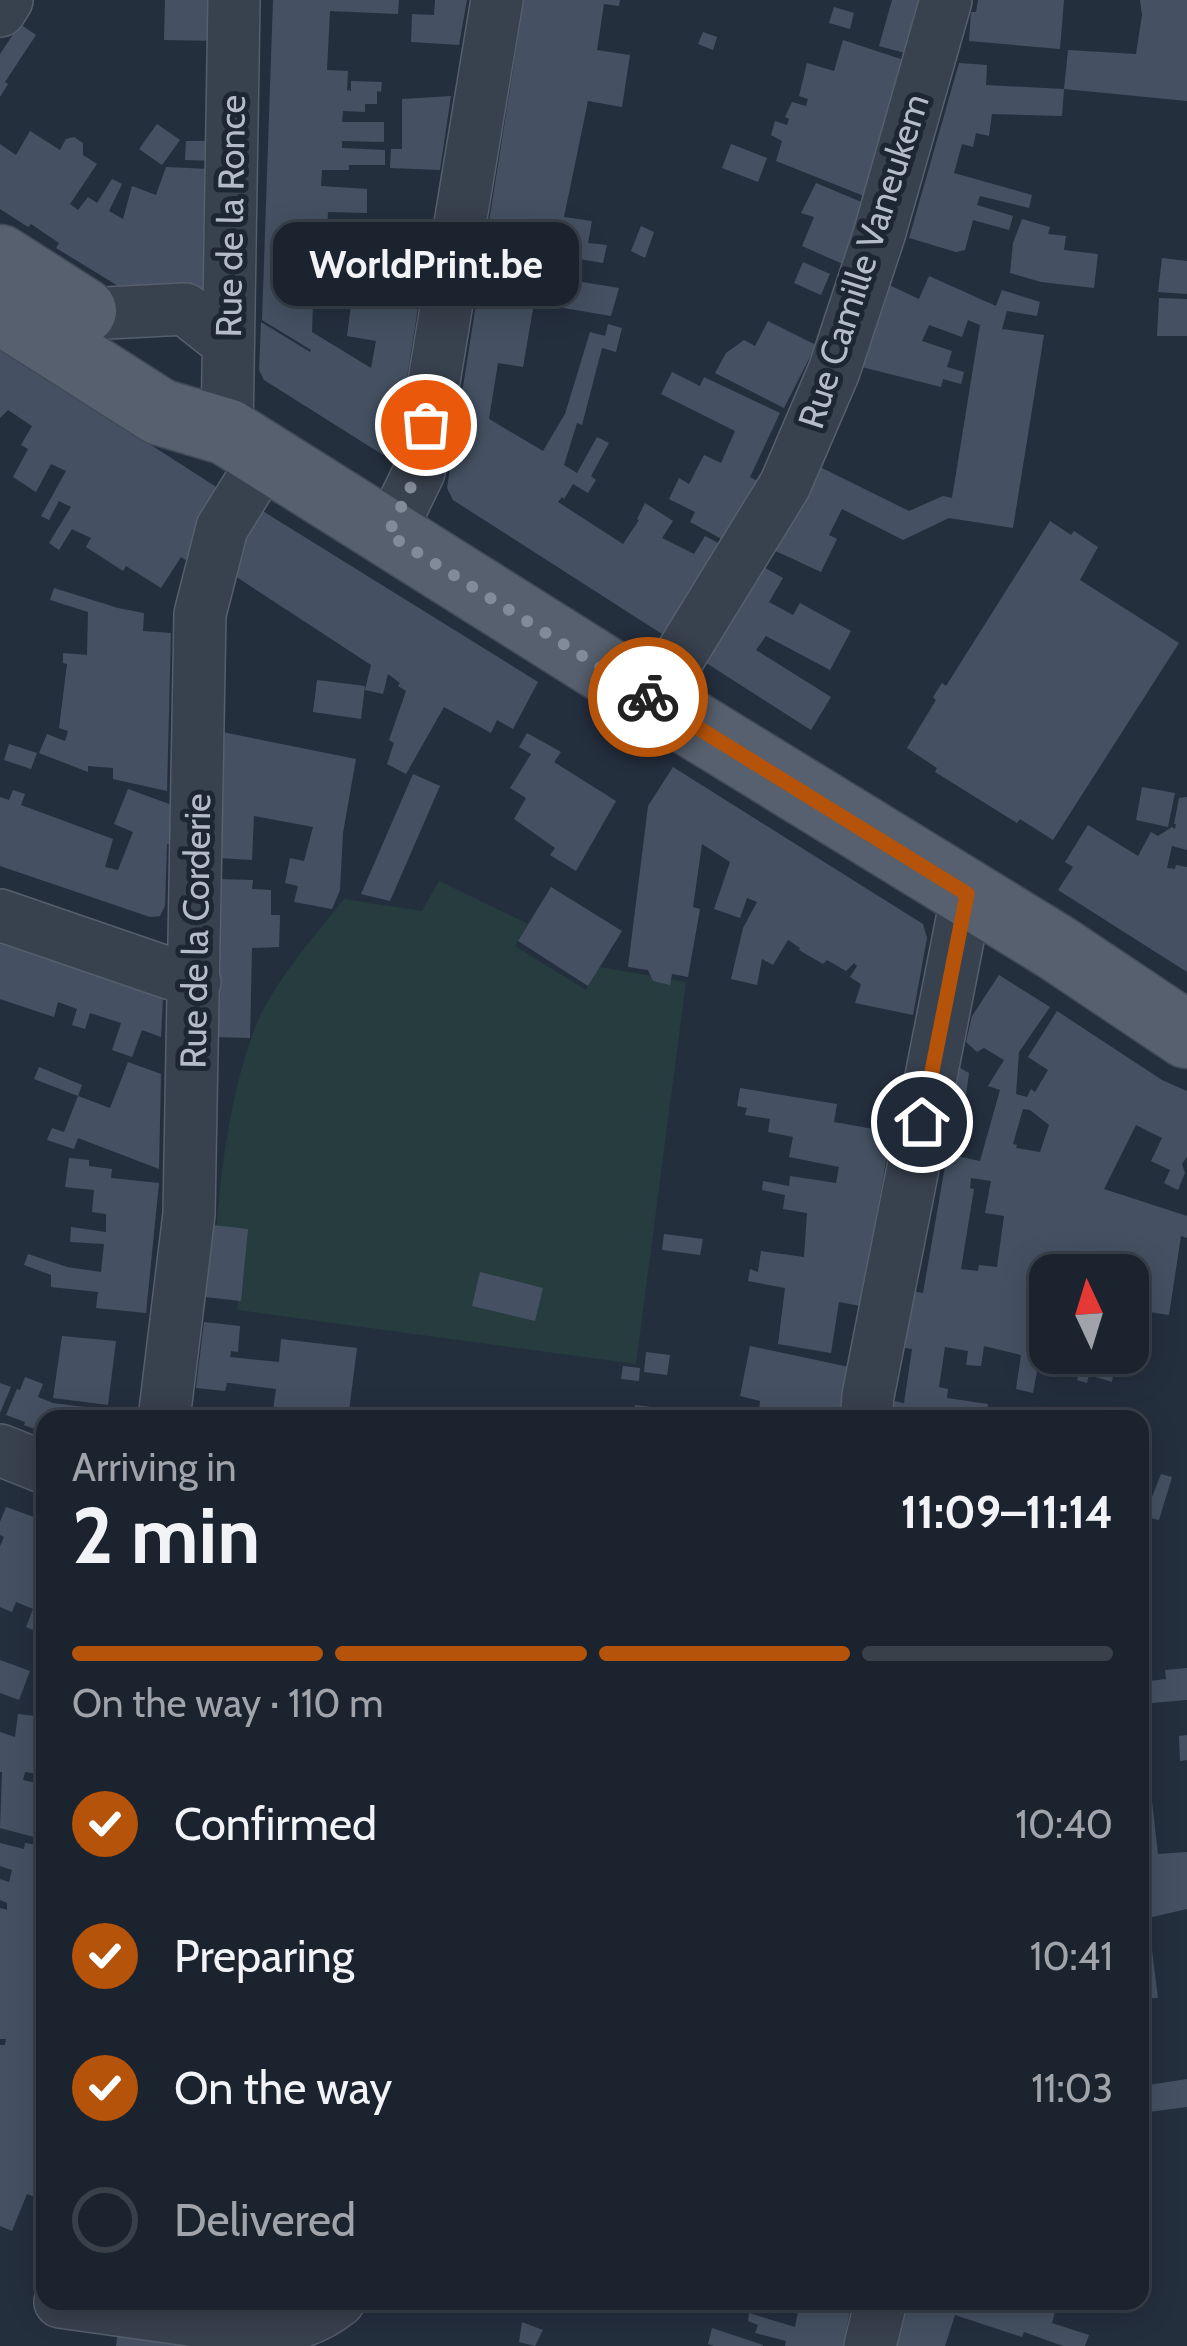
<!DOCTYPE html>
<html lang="en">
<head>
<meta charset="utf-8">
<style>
	:root { --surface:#1b232e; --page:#242b36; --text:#f1f3f6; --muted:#a0a4aa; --line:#39404a; --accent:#b45309 }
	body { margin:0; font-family:Cabin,sans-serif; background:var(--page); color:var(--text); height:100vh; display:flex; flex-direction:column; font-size:45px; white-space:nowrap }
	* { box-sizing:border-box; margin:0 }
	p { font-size:39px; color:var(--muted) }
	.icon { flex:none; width:66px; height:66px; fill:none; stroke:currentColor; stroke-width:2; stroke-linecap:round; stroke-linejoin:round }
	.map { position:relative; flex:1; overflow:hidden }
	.sheet { position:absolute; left:36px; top:1410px; width:1113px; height:900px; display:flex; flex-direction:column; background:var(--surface); border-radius:24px; box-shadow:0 6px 30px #0003,0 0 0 3px var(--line) }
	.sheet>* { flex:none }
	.needle { width:78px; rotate:356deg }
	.tools { position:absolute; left:1029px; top:1254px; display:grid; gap:24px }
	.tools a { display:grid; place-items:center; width:120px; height:120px; border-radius:24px; background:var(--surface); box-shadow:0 6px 30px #0003,0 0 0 3px var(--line); font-size:60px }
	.pin { position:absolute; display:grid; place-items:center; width:102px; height:102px; color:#fff; margin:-51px; border:6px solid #fff; border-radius:50%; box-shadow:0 3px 12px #0007 }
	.courier { position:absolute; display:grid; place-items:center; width:120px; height:120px; margin:-60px; border:9px solid #b45309; border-radius:50%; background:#fff; color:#222; box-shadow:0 3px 15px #0007 }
	.bubble { position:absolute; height:84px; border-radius:24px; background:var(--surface); box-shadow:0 6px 30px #0003,0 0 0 3px var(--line); font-size:39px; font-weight:800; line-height:84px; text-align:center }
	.headline em { font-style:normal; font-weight:800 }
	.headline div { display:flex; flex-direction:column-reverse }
	.headline { display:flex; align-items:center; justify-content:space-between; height:204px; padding:0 36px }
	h1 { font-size:78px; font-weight:800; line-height:90px }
	.bar { display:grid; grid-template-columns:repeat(4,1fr); gap:18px 12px; align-content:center; height:144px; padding:0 36px }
	.bar i { height:15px; border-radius:9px; background:var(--line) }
	.bar .active { background:var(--accent) }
	.bar p { grid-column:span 4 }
	ol { padding:0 36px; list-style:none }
	li { display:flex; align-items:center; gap:36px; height:132px }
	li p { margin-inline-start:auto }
	li .icon { padding:12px; border-radius:50%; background:var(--accent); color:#fff; stroke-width:4 }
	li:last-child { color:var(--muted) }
	li i { width:66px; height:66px; border:6px solid var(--line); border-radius:50% }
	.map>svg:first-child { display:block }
	.green { fill:#263c3f }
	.building { fill:#455162; fill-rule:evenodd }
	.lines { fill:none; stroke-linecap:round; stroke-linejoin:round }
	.minor-casing { stroke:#565f6c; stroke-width:54 }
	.major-casing { stroke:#414a57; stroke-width:69 }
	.minor { stroke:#38414e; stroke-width:51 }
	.major { stroke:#56606e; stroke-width:66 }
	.done { stroke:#828b98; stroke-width:12; stroke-dasharray:0 21.6 }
	.route { stroke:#b45309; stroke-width:15 }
	.labels { text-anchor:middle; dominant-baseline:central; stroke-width:10; stroke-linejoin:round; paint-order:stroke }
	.street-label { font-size:36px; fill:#b4bcc9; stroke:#1d2633 }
</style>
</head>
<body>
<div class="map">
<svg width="1187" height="2346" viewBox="0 0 1187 2346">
	<rect width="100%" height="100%" fill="#242f3e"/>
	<path class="green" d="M439,881L528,924L515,946L586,990L600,967L686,982L636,1364L237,1310L246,1241L216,1237C221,1167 230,1094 255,1028C270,987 316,934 344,899L422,911Z"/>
	<path class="building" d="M165,0H219V41L164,40Z
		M273,0H399L398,14L330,11L327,70L348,71L347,90L351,91V81L382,82L381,92L377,91V104H365V112L343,111L342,122H384V142L342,141V148L385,150V165H349V170H322L321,186L367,189V213L328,212L327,229L361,231L360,251L354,250L353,263L332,262L331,292L351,293V305L377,306L383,230L430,232L395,453L383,455L264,380L259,370L261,322L310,352L311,350L262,320ZM313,304L351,305L347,336L376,341L371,368L312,332Z
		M435,0H467L459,45L411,42L412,14L434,15Z
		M524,0H620L619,6L604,4L597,50L630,55L622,107L588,101L564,217L592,221L588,243L607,245L603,263L543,253L540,275L619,288L611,316L534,303L523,367L498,363L489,419L543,451L565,414L590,332L605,336L608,324L622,328L616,352L602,348L582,425L577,423L564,465L577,473L597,437L609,443L591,476L596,480L588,493L573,484L564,499L562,497L558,502L623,544L639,520L637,519L645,503L673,521L662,538L694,554L705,536L729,549L676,632L662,634L453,500L447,488Z
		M892,0H927L912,55L879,46Z
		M978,0H1064L1060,49L969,41L971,12H976Z
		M1140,0H1187V101L1064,89L1068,50L1136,54L1142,15Z
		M834,7L854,13L850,29L829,23Z
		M20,24L36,35L5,82L8,84L0,97V54Z
		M703,32L717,37L713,50L698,44Z
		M843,40L910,62L874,200L776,161L782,141L771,135L775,121L787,125L789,119L785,117L792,102L806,106L808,99L799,96L807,63L834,71Z
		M959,63L987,65L986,85L1064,89L1062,116L992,114L989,136L976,133L973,147L962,144L954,173L1032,195L1029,208L980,196L977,205L1013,216L1009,230L973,220L965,250L956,252L909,238Z
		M451,96L440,170L390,168L391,149H402V99Z
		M157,124L180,140L162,165L139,149Z
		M30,131L60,150L66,139L74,137L83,143V155L97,164L70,204L78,210L88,197L97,203L112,179L122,184L109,211L123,219L132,186L156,195L166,167L210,169L204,313L192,331L56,248L59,243L31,224L28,227L0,209V144L16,155Z
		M186,141H218L219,161L185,160Z
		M731,144L767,158L758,182L722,168Z
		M816,183L871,206L845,265L802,246L814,217L801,213Z
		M1022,219L1050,227L1048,234L1066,236L1064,250L1098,254L1094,288L1041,282L1010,273L1013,243Z
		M641,226L654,232L645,258L631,251Z
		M1162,258L1187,261V294L1158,292Z
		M803,262L830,274L821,295L794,283Z
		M929,276L996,306L1002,290L1040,302L1037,316L1007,311L1002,329L1044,335L1013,528L949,518L903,540L842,509L829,535L837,539L821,572L769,548L816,465L909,511L943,496L952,498L980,325L968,320L962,337L929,325L922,341L952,351L947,367L964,372L961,384L943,379L941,387L854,365L887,284L919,299Z
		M1159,298L1187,299V336H1157Z
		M768,321L816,345L784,408L715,373L726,353L744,340L755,346Z
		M0,348L221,490L195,566L181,557L161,588L126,566L123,571L86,547L91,538L72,529L59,550L49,543L71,507L59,501L49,520L41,516L66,471L51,464L36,492L13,477L28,449L21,445L32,426L8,410L0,418Z
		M672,372L700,386L704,377L780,413L750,477L763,484L733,545L690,522L695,512L669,499L679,478L689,484L704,455L721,463L735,431L661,394Z
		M253,505L538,682L513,729L497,720L491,733L444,707L406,774L387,764L394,743L389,740L406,691L398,686L400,683L388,674L383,694L365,690L371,665L232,574L243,556L228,547Z
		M1050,521L1071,535L1074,531L1098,547L1080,580L1179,643L1053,840L1020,819L1017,823L935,772L937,768L907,748L936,700L933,697L942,683L946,686Z
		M758,564L783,578L769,602L793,615L800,603L851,631L830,670L766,636L756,650L831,697L811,730L700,659Z
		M54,588L118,608L144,613L143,631L171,633L167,791L113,779V768L88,766V772L39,753L47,734L65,741L68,731L59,728L67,664L63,663V653L87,655L88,612L50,600Z
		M317,680L365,686L361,719L313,712Z
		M222,732L356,759L343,833L340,890L332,909L294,902L298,886L285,883L290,858L304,861L313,827L254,816L252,860L218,858Z
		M527,733L561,752L554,762L616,801L576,871L550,855L555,848L514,819L526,798L510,788L531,754L519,747Z
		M9,744L37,753L31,769L4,760Z
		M673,767L923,924L927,938L913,1015L855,1003L861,984L850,977L857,966L854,963L846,971L827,960L823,964L799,950L800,948L788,940L773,965L762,959L757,985L731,979L743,928L757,902L747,898L740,918L714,909L730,862L702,844L693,907L700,909L688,977L672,974L670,985L653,981L648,970L628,967L648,806Z
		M413,774L440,786L390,901L361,894Z
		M1142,787L1175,793L1168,827L1136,820Z
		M128,789L172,805V844H167L165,906L160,916L150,917L0,866V797L9,800L13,790L25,794L21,805L113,839L105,867L118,870L133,832L114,824Z
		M1187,797V850L1172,846L1167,868L1175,869L1176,865L1187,867V972L1058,890L1073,867L1065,862L1088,825L1138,856L1151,832L1158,836L1172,827L1175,829L1176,824H1174L1179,798Z
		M217,879L253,880L252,889L271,890V915H280L279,947L252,948L250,1038L214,1037Z
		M551,887L622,931L588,986L518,941Z
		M0,937L163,997L161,1037L142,1030L132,1057L112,1050L121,1023L90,1013L85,1029L72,1025L77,1009L58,1002L54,1017L0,999Z
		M999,975L1050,1007L1019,1052L1016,1094L1027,1097L1031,1089L1035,1092L1048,1070L1028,1057L1057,1011L1162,1080L1187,1091V1157L1182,1164L1185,1173L1178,1190L1164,1183L1170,1170L1151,1161L1162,1138L1136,1125L1104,1189L1187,1216V1238L1181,1236L1169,1315L1128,1309V1275H1050V1353H1117L1112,1382L1089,1375L1087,1383L1077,1380L1079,1373L1039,1360L1033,1393L1016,1389L1021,1355L984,1346L981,1366L966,1365L968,1351L945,1347L939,1387L948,1389L947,1398L988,1404L986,1419H893L894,1401L904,1403L912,1349L888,1345L899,1289L923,1293L948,1149L961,1157L980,1161L1000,1090L988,1086L1004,1060L984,1048L977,1052L966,1042L972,1016ZM1023,1109L1030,1110L1049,1125L1040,1152L1016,1148L1017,1145L1013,1144ZM971,1178L991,1181L985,1213L1004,1216L997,1267L979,1265L978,1271L961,1269L974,1189L970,1188Z
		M128,1062L161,1074L159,1169L78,1138L74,1149L47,1140L52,1128L64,1132L78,1096L110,1108Z
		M39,1067L82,1085L78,1096L34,1079Z
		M960,1068L969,1073L966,1095L955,1093Z
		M740,1088L837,1104L834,1122L891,1132L861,1306L839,1302L831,1353L778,1344L785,1288L748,1281L750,1269L758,1272L761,1251L804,1257L807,1213L783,1209L785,1195L762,1190L763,1181L789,1186L790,1176L836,1183L839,1167L789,1157L793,1137L768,1132L770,1119L745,1115L747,1108L737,1106Z
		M69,1158L89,1160V1166L112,1169L111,1178L159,1183L146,1313L96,1308L98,1292L51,1287V1275L24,1265L28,1254L67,1267L101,1272L104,1244L70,1242L71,1227L106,1232V1214L92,1212L94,1190L65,1187Z
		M213,1225L248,1229L241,1301L205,1297Z
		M664,1234L703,1239L700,1255L662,1250Z
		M480,1272L543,1288L535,1321L472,1306Z
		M1128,1318L1151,1323L1145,1350L1128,1346Z
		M204,1322L240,1326L238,1352L231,1351L230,1357L279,1362L281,1339L357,1348L348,1419L321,1416L320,1419H300L301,1414L273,1410L276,1389L230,1383H227L225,1391L196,1388Z
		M62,1336L116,1341L108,1405L53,1398Z
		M750,1346L849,1367L842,1419H758L760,1401L740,1396Z
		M646,1352L670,1355L667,1375L644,1372Z
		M623,1366L640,1368L639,1381L621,1379Z
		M25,1377L43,1384L38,1397L53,1403L110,1410L106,1419H45V1433L24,1425L25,1422L6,1415L17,1389L20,1390Z
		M0,1383L11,1387L0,1413Z
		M635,1405L661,1408L660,1419H633Z
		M1161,1474L1172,1477L1159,1520L1146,1517L1149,1507L1140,1505V1493L1152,1497Z
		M6,1507L45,1521V1622L40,1633L26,1627L33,1609L16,1602L12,1612L0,1607V1546L4,1537L0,1535V1522Z
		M0,1660L30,1671L19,1700L0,1693Z
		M1187,1668V1700L1140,1704V1682L1166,1679L1165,1670Z
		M18,1714L45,1717V1775L25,1772L23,1780L45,1785V1840L0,1828L2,1772H0V1732L15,1737Z
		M1187,1735V1760L1180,1761L1179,1736Z
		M1152,1801L1158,1854L1187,1852V1909L1148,1918L1158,1998H1151L1150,2006L1140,2008V1803Z
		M0,1843L24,1849L25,1843L45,1846V2171L42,2200L27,2194L12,2231L0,2226V2045H5L6,2039H0V1908L7,1910V1903L0,1900V1879L9,1882L12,1870L0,1866Z
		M1187,2079V2107L1141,2113L1142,2086Z
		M800,2301H852L843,2346H785L786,2341L755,2333L758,2325L748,2321L749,2313L795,2327Z
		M903,2301H1025L1055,2312L1052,2323L1089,2335L1085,2346H1063L1024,2332L1022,2337L955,2315L945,2346H889Z
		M522,2322L543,2330L535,2346L519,2342Z
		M712,2328L763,2345V2346H714L708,2344Z
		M118,2331L185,2339L184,2346H116Z"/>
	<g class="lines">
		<g class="minor-casing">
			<path id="minor" d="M0,11L7,0
				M88,314L185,309L228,343
				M227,432L234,0
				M389,534L419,472L497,0
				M653,700L785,485L834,371L879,235L946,0
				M0,915L195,982
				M164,1419L189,1214L200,614L222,528L266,457
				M866,1419L868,1396L967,894
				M0,1450L45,1468
				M60,2302L254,2329C287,2328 312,2322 339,2301
				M870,2346L881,2301"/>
		</g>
		<g class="major-casing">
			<path id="major" d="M0,258L83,311
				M0,310L160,412L227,432L653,700L1057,948L1187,1035"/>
		</g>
		<use href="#minor" class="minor"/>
		<use href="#major" class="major"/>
	</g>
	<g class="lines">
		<path class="done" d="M426,425L418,472L388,534L648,697"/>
		<path class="route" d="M648,697L967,894L922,1122"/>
	</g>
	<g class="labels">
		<g class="street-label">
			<text transform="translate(230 216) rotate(-89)">Rue de la Ronce</text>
			<text transform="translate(863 261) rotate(-72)">Rue Camille Vaneukem</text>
			<text transform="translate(195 931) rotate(-89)">Rue de la Corderie</text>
		</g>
	</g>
</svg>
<div class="tools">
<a><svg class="needle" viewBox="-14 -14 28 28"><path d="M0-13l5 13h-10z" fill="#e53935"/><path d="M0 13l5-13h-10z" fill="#a0a4aa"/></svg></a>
</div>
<div class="pin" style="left:426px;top:425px;background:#ea580c"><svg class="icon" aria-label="bag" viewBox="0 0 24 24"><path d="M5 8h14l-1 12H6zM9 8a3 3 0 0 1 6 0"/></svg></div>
<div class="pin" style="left:922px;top:1122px;background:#1f2937"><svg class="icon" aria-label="home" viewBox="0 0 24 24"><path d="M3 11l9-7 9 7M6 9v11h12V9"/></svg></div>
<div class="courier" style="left:648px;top:697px"><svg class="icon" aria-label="bike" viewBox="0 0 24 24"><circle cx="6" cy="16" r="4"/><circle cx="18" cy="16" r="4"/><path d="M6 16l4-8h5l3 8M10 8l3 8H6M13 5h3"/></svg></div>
<div class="bubble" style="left:273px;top:222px;width:306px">WorldPrint.be</div>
<section class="sheet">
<div class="headline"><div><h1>2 min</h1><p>Arriving in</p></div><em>11:09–11:14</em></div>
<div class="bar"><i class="active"></i><i class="active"></i><i class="active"></i><i></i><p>On the way · 110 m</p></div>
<ol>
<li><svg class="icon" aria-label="check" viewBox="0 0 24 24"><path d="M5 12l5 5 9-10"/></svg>Confirmed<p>10:40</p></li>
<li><svg class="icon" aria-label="check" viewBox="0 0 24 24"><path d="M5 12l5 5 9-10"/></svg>Preparing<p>10:41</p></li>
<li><svg class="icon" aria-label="check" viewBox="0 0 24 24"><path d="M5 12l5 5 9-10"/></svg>On the way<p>11:03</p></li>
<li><i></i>Delivered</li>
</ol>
</section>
</div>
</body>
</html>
